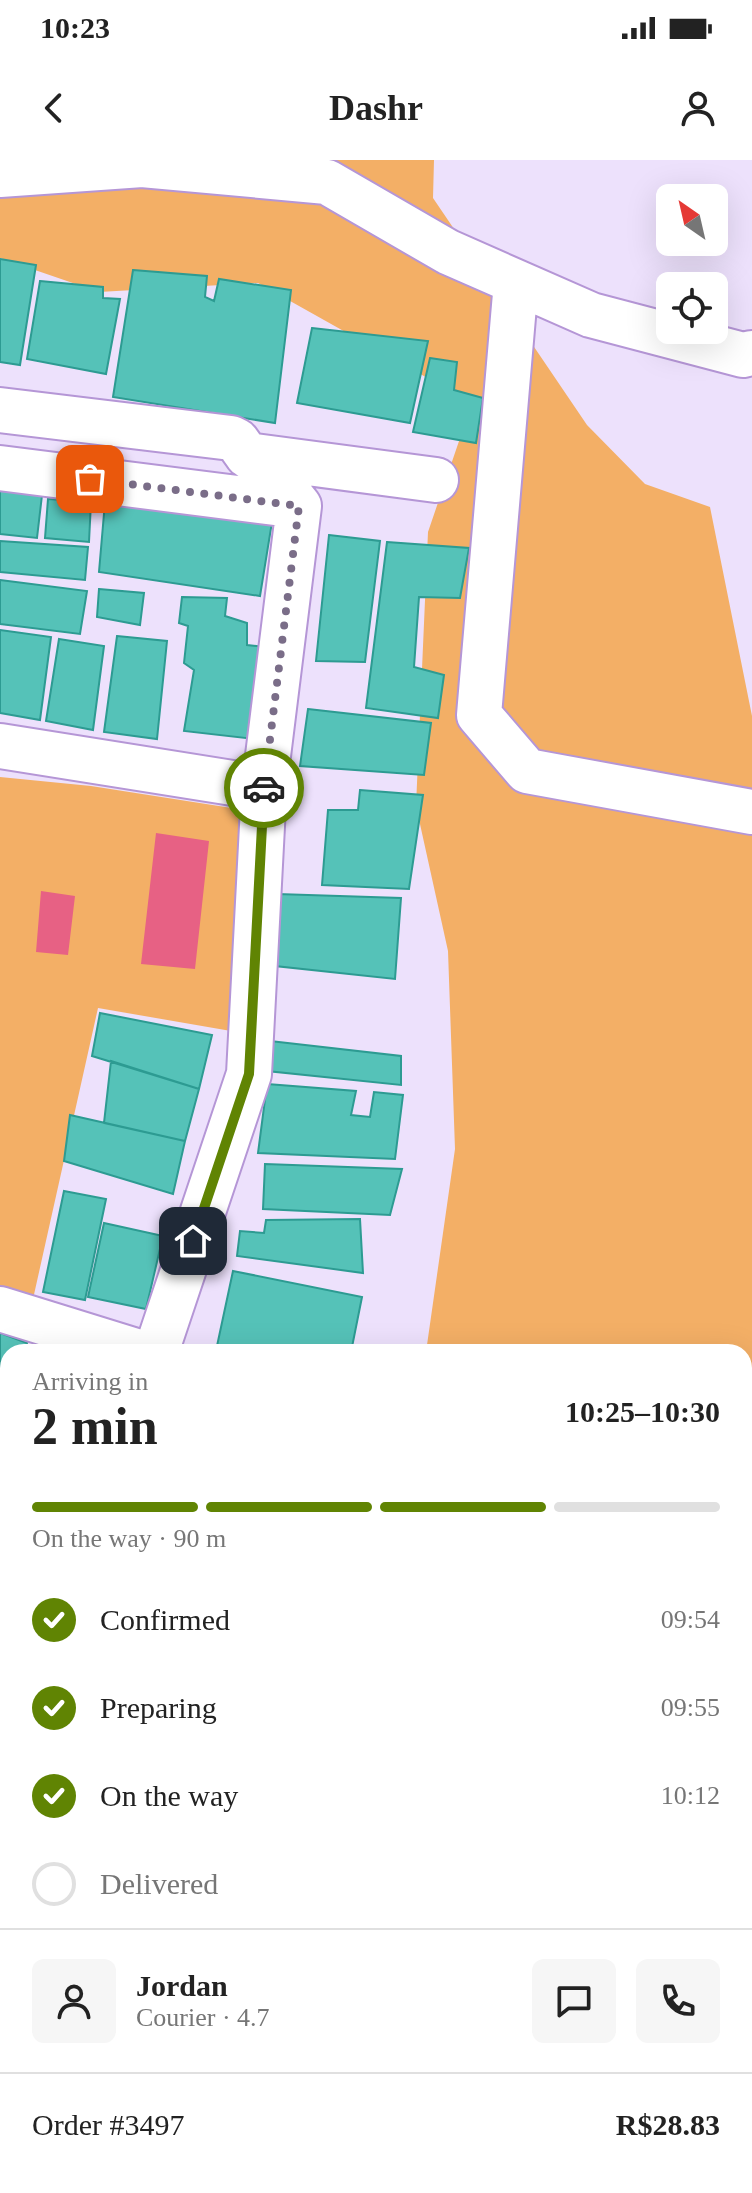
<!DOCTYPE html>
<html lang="en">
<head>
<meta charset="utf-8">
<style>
	:root { --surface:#fff; --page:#f6f6f6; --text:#222; --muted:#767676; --line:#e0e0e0; --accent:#608403 }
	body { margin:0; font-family:Georgia,serif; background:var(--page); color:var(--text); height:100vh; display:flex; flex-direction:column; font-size:30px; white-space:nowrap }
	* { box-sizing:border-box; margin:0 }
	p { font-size:26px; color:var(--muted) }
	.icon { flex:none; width:44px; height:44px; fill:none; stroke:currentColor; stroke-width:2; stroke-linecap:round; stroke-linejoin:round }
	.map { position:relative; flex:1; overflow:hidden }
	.sheet { position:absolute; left:0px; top:1184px; width:752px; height:850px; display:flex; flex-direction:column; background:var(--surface); border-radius:24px 24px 0 0; box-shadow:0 8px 32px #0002 }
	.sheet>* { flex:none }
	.needle { width:52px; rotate:326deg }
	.tools { position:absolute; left:656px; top:24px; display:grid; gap:16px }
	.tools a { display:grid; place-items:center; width:72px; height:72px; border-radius:12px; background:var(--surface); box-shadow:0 8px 32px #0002; font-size:40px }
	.pin { position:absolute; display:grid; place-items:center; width:68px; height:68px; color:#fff; margin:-34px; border-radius:16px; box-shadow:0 4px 12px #0006 }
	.courier { position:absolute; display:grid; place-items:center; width:80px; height:80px; margin:-40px; border:6px solid #608403; border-radius:50%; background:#fff; color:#222; box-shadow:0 2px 10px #0007 }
	.overview em { font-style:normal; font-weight:800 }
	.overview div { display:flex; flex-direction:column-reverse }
	.overview { display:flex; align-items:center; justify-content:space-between; height:136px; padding:0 32px }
	h1 { font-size:52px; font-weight:800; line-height:60px }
	.bar { display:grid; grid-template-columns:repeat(4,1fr); gap:12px 8px; align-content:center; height:96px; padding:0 32px }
	.bar i { height:10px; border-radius:6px; background:var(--line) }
	.bar .on { background:var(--accent) }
	.bar p { grid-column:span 4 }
	.line { display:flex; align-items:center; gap:20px; padding:0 32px; border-top:2px solid var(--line) }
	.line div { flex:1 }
	.round { display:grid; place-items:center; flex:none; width:84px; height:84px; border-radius:12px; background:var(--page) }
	ol { padding:0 32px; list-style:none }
	li { display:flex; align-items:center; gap:24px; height:88px }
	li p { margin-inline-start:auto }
	li .icon { padding:8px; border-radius:50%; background:var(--accent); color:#fff; stroke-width:4 }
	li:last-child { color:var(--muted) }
	li i { width:44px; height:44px; border:4px solid var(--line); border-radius:50% }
	.status { display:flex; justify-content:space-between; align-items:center; height:56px; padding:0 40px; background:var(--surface); direction:ltr }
	.status svg { height:22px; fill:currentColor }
	header { display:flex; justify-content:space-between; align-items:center; height:104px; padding:0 32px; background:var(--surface); font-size:36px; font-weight:800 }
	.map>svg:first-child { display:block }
	.green { fill:#f3af66 }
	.water { fill:#e76184 }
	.building { fill:#55c2b8; stroke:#2d9b92; stroke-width:2 }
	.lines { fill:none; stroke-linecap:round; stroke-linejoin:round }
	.minor-casing { stroke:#b596d6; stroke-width:48 }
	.minor { stroke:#fff; stroke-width:44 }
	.done { stroke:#7a6d88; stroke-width:8; stroke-dasharray:0 14.4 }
	.route { stroke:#608403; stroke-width:10 }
</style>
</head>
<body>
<div class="status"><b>10:23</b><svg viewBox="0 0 49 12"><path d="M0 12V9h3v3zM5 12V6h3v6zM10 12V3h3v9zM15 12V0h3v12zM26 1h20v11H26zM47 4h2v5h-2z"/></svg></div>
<header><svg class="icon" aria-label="back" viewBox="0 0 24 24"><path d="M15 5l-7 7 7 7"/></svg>Dashr<svg class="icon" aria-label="person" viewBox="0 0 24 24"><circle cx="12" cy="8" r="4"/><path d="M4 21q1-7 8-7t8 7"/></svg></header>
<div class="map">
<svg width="752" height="2033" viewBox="0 0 752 2033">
	<rect width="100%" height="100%" fill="#ede1fc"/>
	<path class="green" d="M0,0H434L433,38L587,265L645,324L710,347L752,556V2033H674L675,2026H744V1192H426L455,989L448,791L416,646L428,372L472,243L258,123L99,132L0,98Z
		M0,617L91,626L238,649L254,666L231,871L98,848L31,1148L0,1138Z
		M0,1784L8,1787V1971L0,1981Z"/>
	<path class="water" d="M156,673L209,681L195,809L141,804Z
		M41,731L75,736L68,795L36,792Z"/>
	<path class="building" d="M0,99L36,105L20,205L0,202Z
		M133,110L207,116L205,137L214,141L219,119L291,130L275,263L113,237Z
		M40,121L103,127V138L120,139L106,214L27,199Z
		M312,168L428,181L410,263L297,243Z
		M430,198L457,202L454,230L483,238L476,283L413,272Z
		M0,329L42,335L37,378L0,374Z
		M48,339L91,342L89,382L45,378Z
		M105,342L227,359L272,362L260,436L99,412Z
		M329,375L380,381L365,502L316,501Z
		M0,381L88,387L85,420L0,412Z
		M387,382L469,388L460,438L419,437L414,507L444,515L438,558L366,548Z
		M0,420L87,431L80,474L0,464Z
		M99,429L144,433L140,465L97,457Z
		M182,437L227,438L225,456L247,463V485L265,487L254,579L184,571L194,510L184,503L188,466L179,463Z
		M0,470L51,477L40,560L0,553Z
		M117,476L167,481L157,579L104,572Z
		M59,479L104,486L93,570L46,561Z
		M308,549L431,563L424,615L300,606Z
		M360,630L423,635L409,729L322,725L328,650H358Z
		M277,734L401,738L395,819L275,806Z
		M100,853L212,875L199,929L92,896Z
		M270,881L401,896V925L267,911Z
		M111,901L199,929L185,981L104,963Z
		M267,924L356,931L351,955L370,957L374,932L403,935L395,999L258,993Z
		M70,955L185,981L173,1034L64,1001Z
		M265,1004L402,1009L390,1055L263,1049Z
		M64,1031L106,1039L85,1140L43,1132Z
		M360,1059L363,1113L237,1096L240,1071L264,1073L266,1060Z
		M104,1063L163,1076L146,1149L88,1137Z
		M233,1111L362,1137L351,1192H247L217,1186Z
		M0,1173L27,1183L24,1192H8V1239L4,1252L0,1250Z
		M34,1181L62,1190L61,1192H30Z
		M0,1476L8,1479V1520L0,1518Z
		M0,1528L8,1531V1558L0,1555Z
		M0,1566L8,1570V1584L0,1603Z
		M6,1741L8,1742V1774L0,1772V1755Z
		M46,2026H95L87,2033H38Z
		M110,2026H173L161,2033H101Z
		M213,2026H303L308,2033H205Z"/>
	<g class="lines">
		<g class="minor-casing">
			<path id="minor" d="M0,15L142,5L327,22L448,92L591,155L743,195L752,193
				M516,122L479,555L527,611L752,652
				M0,250L231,278L237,281L247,295L275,316L299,346L264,628L249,914L156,1192
				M247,295L436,320
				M0,308L299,346
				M0,586L264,628
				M0,1149L139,1192
				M0,1682L8,1665
				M457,2026L463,2033"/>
		</g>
		<use href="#minor" class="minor"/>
	</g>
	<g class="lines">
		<path class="done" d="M90,319L299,346L264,628"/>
		<path class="route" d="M193,1081L249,914L264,628"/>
	</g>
</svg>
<div class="tools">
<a><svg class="needle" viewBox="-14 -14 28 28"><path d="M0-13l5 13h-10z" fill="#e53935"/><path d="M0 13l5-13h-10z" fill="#767676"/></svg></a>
<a><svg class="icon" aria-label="locate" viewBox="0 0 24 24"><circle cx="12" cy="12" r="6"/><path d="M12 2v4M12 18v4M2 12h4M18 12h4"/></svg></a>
</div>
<div class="pin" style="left:90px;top:319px;background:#ea580c"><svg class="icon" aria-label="bag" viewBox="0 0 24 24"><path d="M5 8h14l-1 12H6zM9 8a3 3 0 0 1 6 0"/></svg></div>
<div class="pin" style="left:193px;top:1081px;background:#1f2937"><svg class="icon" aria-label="home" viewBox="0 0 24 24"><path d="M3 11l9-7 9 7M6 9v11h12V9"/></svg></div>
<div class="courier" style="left:264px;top:628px"><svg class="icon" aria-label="car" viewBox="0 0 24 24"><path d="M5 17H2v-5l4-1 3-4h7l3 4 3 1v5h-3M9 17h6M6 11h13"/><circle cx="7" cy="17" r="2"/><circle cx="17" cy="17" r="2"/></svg></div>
<section class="sheet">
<div class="overview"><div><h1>2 min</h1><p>Arriving in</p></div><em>10:25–10:30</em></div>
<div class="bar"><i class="on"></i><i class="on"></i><i class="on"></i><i></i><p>On the way · 90 m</p></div>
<ol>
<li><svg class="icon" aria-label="check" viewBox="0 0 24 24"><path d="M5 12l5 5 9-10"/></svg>Confirmed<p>09:54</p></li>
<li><svg class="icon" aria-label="check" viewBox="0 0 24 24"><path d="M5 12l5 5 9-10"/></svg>Preparing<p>09:55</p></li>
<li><svg class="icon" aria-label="check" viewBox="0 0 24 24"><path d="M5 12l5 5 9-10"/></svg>On the way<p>10:12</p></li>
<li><i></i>Delivered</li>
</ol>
<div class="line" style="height:144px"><a class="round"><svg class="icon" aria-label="person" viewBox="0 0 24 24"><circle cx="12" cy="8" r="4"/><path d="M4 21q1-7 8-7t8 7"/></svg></a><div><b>Jordan</b><p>Courier · 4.7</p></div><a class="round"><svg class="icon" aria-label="chat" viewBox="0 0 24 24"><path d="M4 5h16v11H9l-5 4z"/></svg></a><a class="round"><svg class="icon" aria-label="phone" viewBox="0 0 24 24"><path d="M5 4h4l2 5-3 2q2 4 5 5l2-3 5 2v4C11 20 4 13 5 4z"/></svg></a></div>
<div class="line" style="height:104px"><div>Order #3497</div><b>R$28.83</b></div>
</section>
</div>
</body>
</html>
